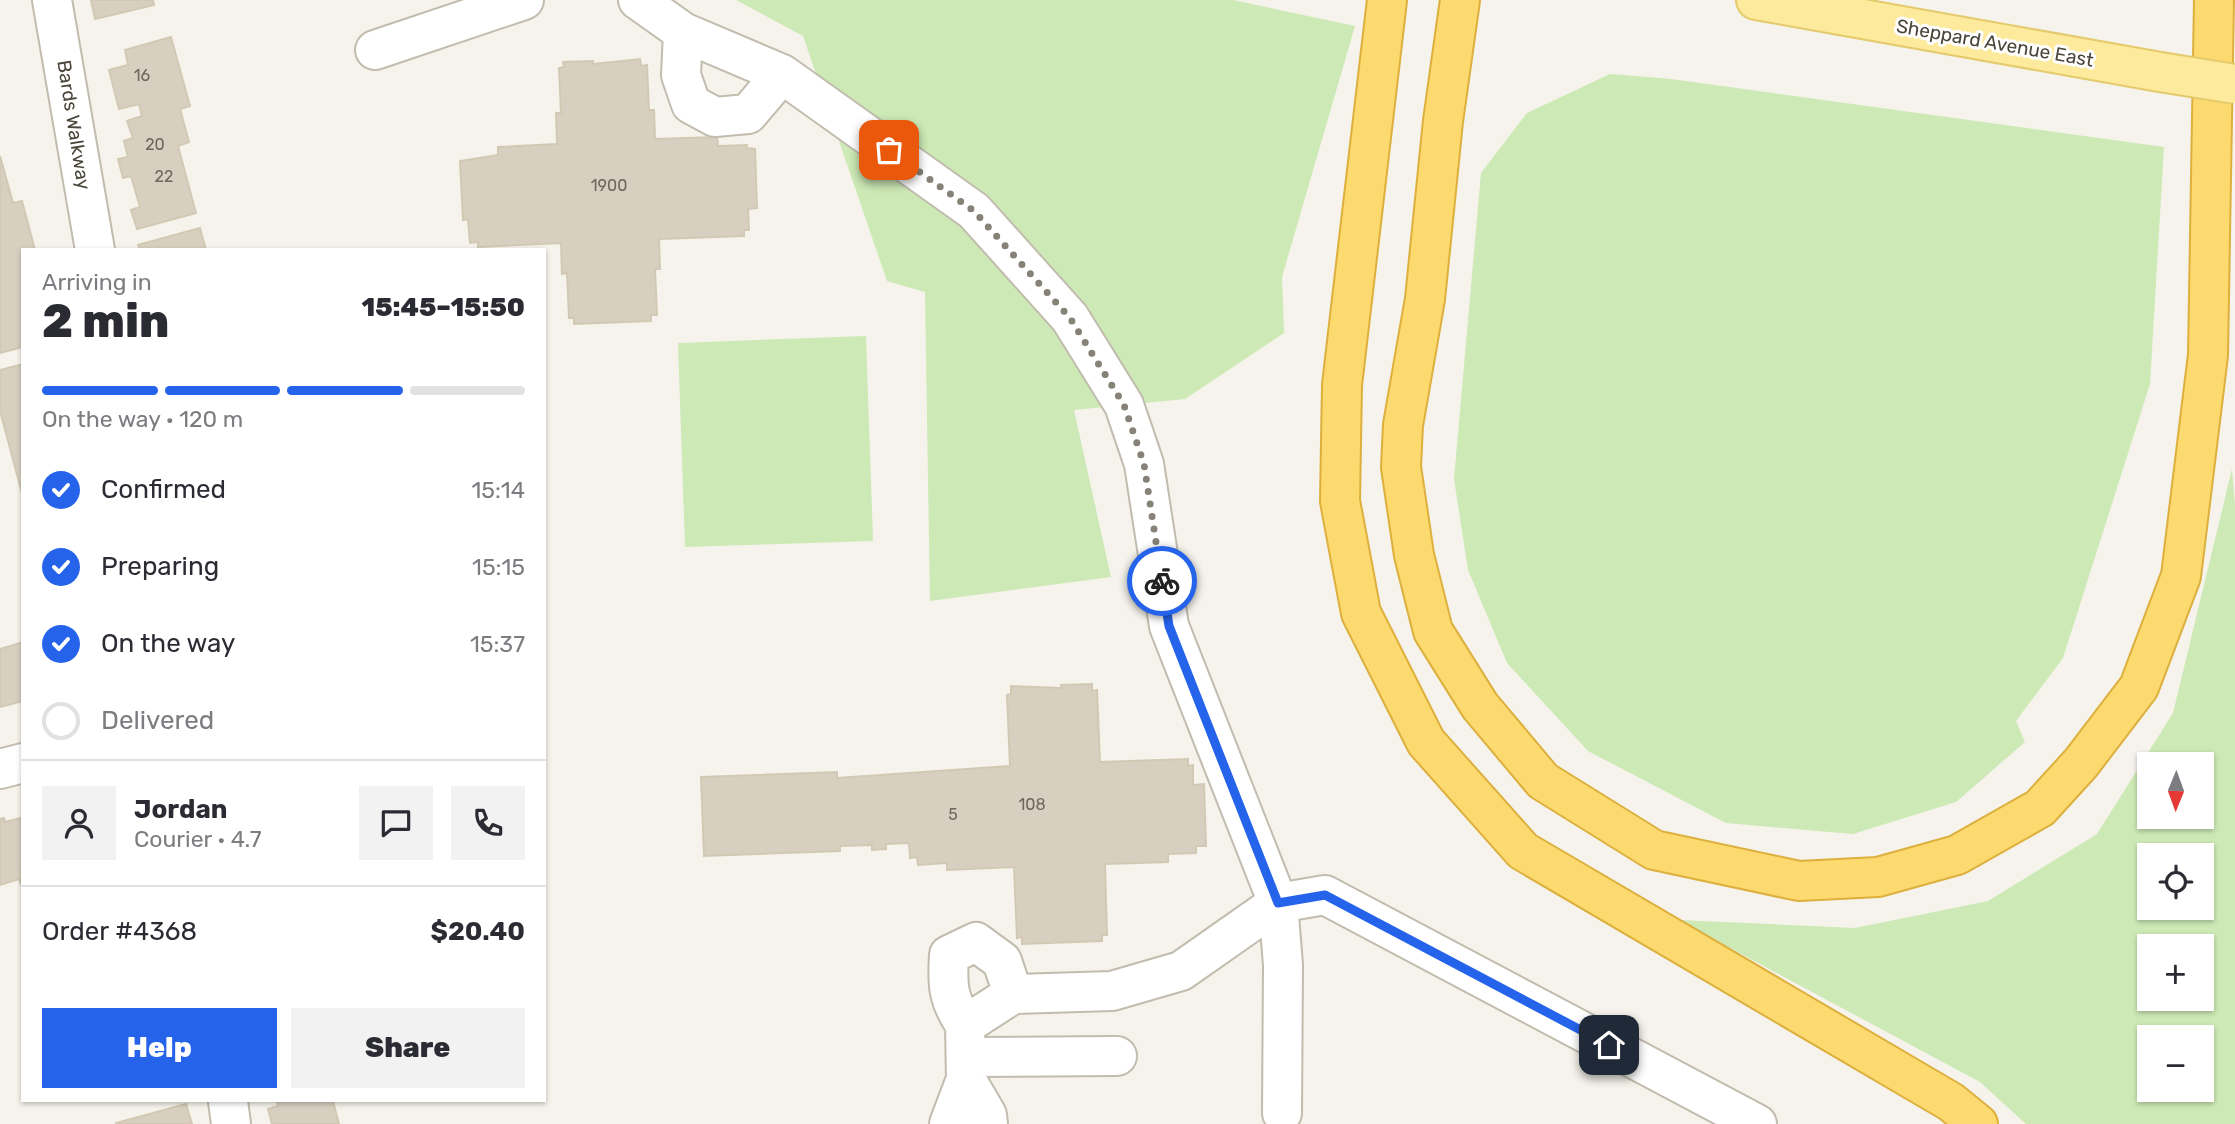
<!DOCTYPE html>
<html lang="en">
<head>
<meta charset="utf-8">
<style>
	:root { --surface:#fff; --page:#f2f2f3; --text:#2b2b33; --muted:#7c7c81; --line:#e1e1e2; --accent:#2563eb }
	body { margin:0; font-family:Rubik,sans-serif; background:var(--page); color:var(--text); height:100vh; display:flex; flex-direction:column; font-size:26px; white-space:nowrap }
	* { box-sizing:border-box; margin:0 }
	p { font-size:23px; color:var(--muted) }
	.icon { flex:none; width:38px; height:38px; fill:none; stroke:currentColor; stroke-width:2; stroke-linecap:round; stroke-linejoin:round }
	.map { position:relative; flex:1; overflow:hidden }
	.sheet { position:absolute; left:21px; top:248px; width:525px; height:854px; display:flex; flex-direction:column; background:var(--surface); border-radius:0px; box-shadow:0 2px 5px #0004 }
	.sheet>* { flex:none }
	.needle { width:46px; rotate:181deg }
	.tools { position:absolute; left:2137px; top:752px; display:grid; gap:14px }
	.tools a { display:grid; place-items:center; width:77px; height:77px; border-radius:0px; background:var(--surface); box-shadow:0 2px 5px #0004; font-size:35px }
	.pin { position:absolute; display:grid; place-items:center; width:60px; height:60px; color:#fff; margin:-30px; border-radius:14px; box-shadow:0 4px 10px #0006 }
	.courier { position:absolute; display:grid; place-items:center; width:70px; height:70px; margin:-35px; border:5px solid #2563eb; border-radius:50%; background:#fff; color:#222; box-shadow:0 2px 9px #0007 }
	.overview em { font-style:normal; font-weight:800 }
	.overview div { display:flex; flex-direction:column-reverse }
	.overview { display:flex; align-items:center; justify-content:space-between; height:119px; padding:0 21px }
	h1 { font-size:46px; font-weight:800; line-height:52px }
	.bar { display:grid; grid-template-columns:repeat(4,1fr); gap:10px 7px; align-content:center; height:84px; padding:0 21px }
	.bar i { height:9px; border-radius:5px; background:var(--line) }
	.bar .current { background:var(--accent) }
	.bar p { grid-column:span 4 }
	.line { display:flex; align-items:center; gap:18px; padding:0 21px; border-top:2px solid var(--line) }
	.line div { flex:1 }
	.round { display:grid; place-items:center; flex:none; width:74px; height:74px; border-radius:0px; background:var(--page) }
	ol { padding:0 21px; list-style:none }
	li { display:flex; align-items:center; gap:21px; height:77px }
	li p { margin-inline-start:auto }
	li .icon { padding:7px; border-radius:50%; background:var(--accent); color:#fff; stroke-width:4 }
	li:last-child { color:var(--muted) }
	li i { width:38px; height:38px; border:4px solid var(--line); border-radius:50% }
	.cta { display:flex; gap:14px; margin-top:auto; padding:14px 21px }
	.cta a { flex:1; height:80px; border-radius:0px; background:var(--accent); color:#fff; font-size:28px; font-weight:800; line-height:80px; text-align:center }
	.cta a+a { background:var(--page); color:var(--text) }
	.map>svg:first-child { display:block }
	.green { fill:#cde9b5; fill-rule:evenodd }
	.building { fill:#d7d0c1; stroke:#d2c9b4; stroke-width:2 }
	.lines { fill:none; stroke-linecap:round; stroke-linejoin:round }
	.minor-casing { stroke:#c1bcae; stroke-width:42 }
	.major-casing { stroke:#e4ca6b; stroke-width:42 }
	.highway-casing { stroke:#ddb03e; stroke-width:42 }
	.minor { stroke:#fff; stroke-width:38 }
	.major { stroke:#fdea9d; stroke-width:38 }
	.highway { stroke:#fdda6f; stroke-width:38 }
	.major-bridge-casing { stroke:#e4ca6b; stroke-width:42; stroke-linecap:butt }
	.major-bridge { stroke:#fdea9d; stroke-width:38 }
	.done { stroke:#868277; stroke-width:7; stroke-dasharray:0 12.6 }
	.route { stroke:#2563eb; stroke-width:9 }
	.labels { text-anchor:middle; dominant-baseline:central; stroke-width:6; stroke-linejoin:round; paint-order:stroke }
	.number-label { font-size:16px; fill:#6d685b }
	.street-label { font-size:19px; fill:#4a4539; stroke:#fff }
</style>
</head>
<body>
<div class="map">
<svg width="2235" height="1124" viewBox="0 0 2235 1124">
	<rect width="100%" height="100%" fill="#f5f3eb"/>
	<path class="green" d="M736,0H1233L1355,26L1282,277L1284,333L1185,399L1074,410L1111,577L930,601L925,292L887,281L803,36Z
		M1610,74L1671,79L2164,147L2150,384L2063,658L2016,721L2025,742L1956,802L1853,834L1726,823L1588,751L1507,663L1468,570L1454,479L1481,173L1527,113Z
		M866,336L873,541L685,547L678,343Z
		M2232,469L2235,505V1124H2026L1980,1082L1678,920L1855,928L1988,901L2097,834L2173,713ZM2149,765H2202V817H2149ZM2149,856H2202V908H2149ZM2149,947H2202V999H2149ZM2149,1038H2202V1090H2149Z"/>
	<path class="building" d="M91,0H153L154,5L95,19Z
		M171,37L190,106L180,109L189,142L178,146L196,213L137,229L131,210L140,207L131,176L123,178L118,159L128,157L124,141L133,138L127,121L142,116L139,104L119,109L109,70L128,65L125,50Z
		M640,59L641,66L647,65L649,110H654L655,139L717,137L718,146L747,145L746,148L755,149L757,208L748,209L749,230H744V236L659,239L660,269H655L657,315H651V321L574,324V318H569L567,273L562,274L561,243L478,247V242L470,243L468,219L463,220L460,161L498,155V147L557,144L556,113H561L559,68L564,67L563,62L593,61V64Z
		M0,156L13,203L22,201L35,250H23V347L0,353Z
		M200,228L206,250H140L138,245Z
		M23,364V497L0,411V370Z
		M23,642V701L0,707V649Z
		M1092,684V691L1097,690L1100,762L1188,759V766L1193,765V785L1204,784L1206,846H1196V853L1168,854V862L1105,864L1107,935H1102V941L1022,944V937L1017,938L1014,867L947,870V863L918,865L917,857L910,858L909,843L886,844V849L872,850V845L840,846V851L704,856L701,777L837,772V778L1010,766L1007,695L1011,694V686L1062,688L1061,685Z
		M4,818L5,822L21,818L23,824L21,885L19,879L0,885V819Z
		M277,1101H333L339,1124H272L268,1109L278,1106Z
		M186,1104L192,1124H116V1123Z"/>
	<g class="lines">
		<g class="minor-casing">
			<path id="minor" d="M52,0L95,250
				M638,0L683,32L782,74L748,114L715,117L691,104L681,75L683,32
				M375,50L524,0
				M782,74L974,211L1070,318L1124,405L1144,464L1169,626L1278,903L1283,965L1282,1113
				M0,769L23,763
				M965,1025C948,999 947,986 949,955L976,942L1002,961L1013,994
				M966,1057L1117,1056
				M966,1079L987,1115L988,1124
				M228,1101L231,1124
				M949,1124L966,1079L965,1025L1013,994L1112,991L1181,971L1278,903L1325,895L1757,1124"/>
		</g>
		<g class="major-casing">
			<path id="major" d="M1756,0L2160,72"/>
		</g>
		<g class="highway-casing">
			<path id="highway" d="M1387,0L1342,385L1340,501L1361,613L1426,742L1523,851L1951,1102L1978,1124
				M1460,0L1443,121L1425,299L1403,425L1401,467L1414,555L1433,631L1480,706L1543,781L1654,850L1799,881L1878,877L1957,855L2040,808L2081,763L2139,687L2181,576L2208,355L2214,0"/>
		</g>
		<use href="#minor" class="minor"/>
		<use href="#major" class="major"/>
		<use href="#highway" class="highway"/>
		<g class="major-bridge-casing">
			<path id="major-bridge" d="M2160,72L2235,84"/>
		</g>
		<use href="#major-bridge" class="major-bridge"/>
	</g>
	<g class="lines">
		<path class="done" d="M889,150L974,211L1070,318L1124,405L1144,464L1162,581"/>
		<path class="route" d="M1162,581L1169,626L1278,903L1325,895L1609,1045"/>
	</g>
	<g class="labels">
		<g class="number-label">
			<text x="142" y="75">16</text>
			<text x="155" y="144">20</text>
			<text x="164" y="176">22</text>
			<text x="609" y="185">1900</text>
			<text x="1032" y="804">108</text>
			<text x="953" y="814">5</text>
		</g>
		<g class="street-label">
			<text transform="translate(1995 43) rotate(10)">Sheppard Avenue East</text>
			<text transform="translate(74 125) rotate(81)">Bards Walkway</text>
		</g>
	</g>
</svg>
<div class="tools">
<a><svg class="needle" viewBox="-14 -14 28 28"><path d="M0-13l5 13h-10z" fill="#e53935"/><path d="M0 13l5-13h-10z" fill="#7c7c81"/></svg></a>
<a><svg class="icon" aria-label="locate" viewBox="0 0 24 24"><circle cx="12" cy="12" r="6"/><path d="M12 2v4M12 18v4M2 12h4M18 12h4"/></svg></a>
<a>+</a>
<a>−</a>
</div>
<div class="pin" style="left:889px;top:150px;background:#ea580c"><svg class="icon" aria-label="bag" viewBox="0 0 24 24"><path d="M5 8h14l-1 12H6zM9 8a3 3 0 0 1 6 0"/></svg></div>
<div class="pin" style="left:1609px;top:1045px;background:#1f2937"><svg class="icon" aria-label="home" viewBox="0 0 24 24"><path d="M3 11l9-7 9 7M6 9v11h12V9"/></svg></div>
<div class="courier" style="left:1162px;top:581px"><svg class="icon" aria-label="bike" viewBox="0 0 24 24"><circle cx="6" cy="16" r="4"/><circle cx="18" cy="16" r="4"/><path d="M6 16l4-8h5l3 8M10 8l3 8H6M13 5h3"/></svg></div>
<section class="sheet">
<div class="overview"><div><h1>2 min</h1><p>Arriving in</p></div><em>15:45–15:50</em></div>
<div class="bar"><i class="current"></i><i class="current"></i><i class="current"></i><i></i><p>On the way · 120 m</p></div>
<ol>
<li><svg class="icon" aria-label="check" viewBox="0 0 24 24"><path d="M5 12l5 5 9-10"/></svg>Confirmed<p>15:14</p></li>
<li><svg class="icon" aria-label="check" viewBox="0 0 24 24"><path d="M5 12l5 5 9-10"/></svg>Preparing<p>15:15</p></li>
<li><svg class="icon" aria-label="check" viewBox="0 0 24 24"><path d="M5 12l5 5 9-10"/></svg>On the way<p>15:37</p></li>
<li><i></i>Delivered</li>
</ol>
<div class="line" style="height:126px"><a class="round"><svg class="icon" aria-label="person" viewBox="0 0 24 24"><circle cx="12" cy="8" r="4"/><path d="M4 21q1-7 8-7t8 7"/></svg></a><div><b>Jordan</b><p>Courier · 4.7</p></div><a class="round"><svg class="icon" aria-label="chat" viewBox="0 0 24 24"><path d="M4 5h16v11H9l-5 4z"/></svg></a><a class="round"><svg class="icon" aria-label="phone" viewBox="0 0 24 24"><path d="M5 4h4l2 5-3 2q2 4 5 5l2-3 5 2v4C11 20 4 13 5 4z"/></svg></a></div>
<div class="line" style="height:91px"><div>Order #4368</div><b>$20.40</b></div>
<div class="cta"><a>Help</a><a>Share</a></div>
</section>
</div>
</body>
</html>
